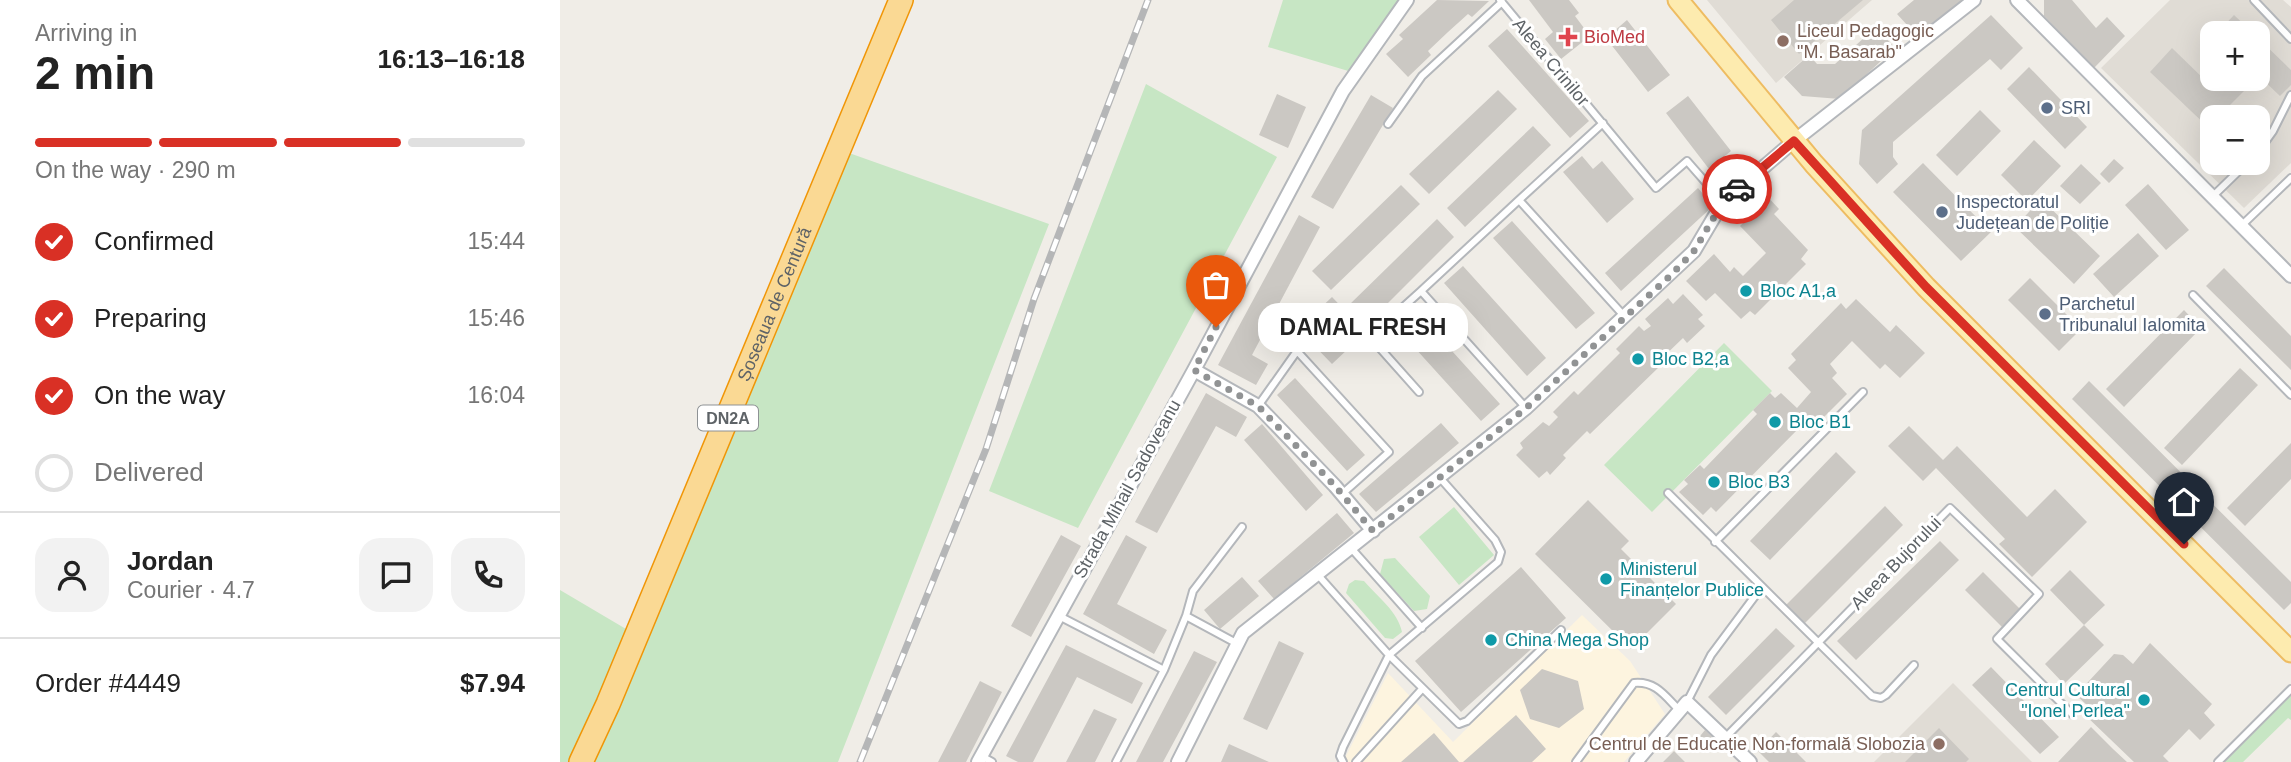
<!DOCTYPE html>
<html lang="en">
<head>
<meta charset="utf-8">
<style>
	:root { --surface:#fff; --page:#f2f2f2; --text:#222; --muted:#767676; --line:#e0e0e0; --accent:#d93025 }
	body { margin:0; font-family:Arial,sans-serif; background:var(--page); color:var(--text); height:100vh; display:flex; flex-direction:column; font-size:26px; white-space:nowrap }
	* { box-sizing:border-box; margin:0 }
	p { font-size:23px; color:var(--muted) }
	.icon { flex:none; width:38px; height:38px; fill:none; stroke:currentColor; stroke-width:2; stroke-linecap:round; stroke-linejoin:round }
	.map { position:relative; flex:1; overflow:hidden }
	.side { display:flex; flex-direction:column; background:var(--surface); width:560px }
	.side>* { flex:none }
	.fabs { position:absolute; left:1640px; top:21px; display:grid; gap:14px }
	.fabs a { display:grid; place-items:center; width:70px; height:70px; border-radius:14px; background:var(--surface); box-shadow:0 7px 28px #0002; font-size:35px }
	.pin { position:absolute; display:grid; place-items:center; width:60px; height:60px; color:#fff; margin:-72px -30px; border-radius:50% 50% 50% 0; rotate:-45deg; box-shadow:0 0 7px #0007 }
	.pin .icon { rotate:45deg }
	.courier { position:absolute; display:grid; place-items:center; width:70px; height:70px; margin:-35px; border:5px solid #d93025; border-radius:50%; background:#fff; color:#222; box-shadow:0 2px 9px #0007 }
	.bubble { position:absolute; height:49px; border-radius:21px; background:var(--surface); box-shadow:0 7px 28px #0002; font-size:23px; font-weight:700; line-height:49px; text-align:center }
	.summary em { font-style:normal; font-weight:700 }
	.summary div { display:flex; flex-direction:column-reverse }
	.summary { display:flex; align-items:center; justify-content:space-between; height:119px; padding:0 35px }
	h1 { font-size:46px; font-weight:700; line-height:52px }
	.bar { display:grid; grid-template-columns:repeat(4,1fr); gap:10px 7px; align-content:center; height:84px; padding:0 35px }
	.bar i { height:9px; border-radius:5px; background:var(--line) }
	.bar .selected { background:var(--accent) }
	.bar p { grid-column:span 4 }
	.line { display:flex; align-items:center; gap:18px; padding:0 35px; border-top:2px solid var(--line) }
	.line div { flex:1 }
	.round { display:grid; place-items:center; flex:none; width:74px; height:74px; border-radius:21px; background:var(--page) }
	ol { padding:0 35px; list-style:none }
	li { display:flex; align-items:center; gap:21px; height:77px }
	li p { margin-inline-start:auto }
	li .icon { padding:7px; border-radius:50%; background:var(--accent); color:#fff; stroke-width:4 }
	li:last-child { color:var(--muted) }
	li i { width:38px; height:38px; border:4px solid var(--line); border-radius:50% }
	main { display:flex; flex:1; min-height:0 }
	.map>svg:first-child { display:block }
	.commercial { fill:#fdf4df }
	.education { fill:#e0dcd5; fill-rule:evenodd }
	.green { fill:#c7e6c4 }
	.building { fill:#cbc8c3 }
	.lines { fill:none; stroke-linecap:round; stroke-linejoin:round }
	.lane-casing { stroke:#b4b7bb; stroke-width:10 }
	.street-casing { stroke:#b4b7bb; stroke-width:16 }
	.primary-casing { stroke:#eebc62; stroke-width:23 }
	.highway-casing { stroke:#f09607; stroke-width:26 }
	.lane { stroke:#fff; stroke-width:6 }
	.street { stroke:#fff; stroke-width:12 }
	.primary { stroke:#fdebaf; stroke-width:19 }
	.highway { stroke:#fad994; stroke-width:23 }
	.rail-casing { stroke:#b5b6b7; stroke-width:7 }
	.rail { stroke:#fff; stroke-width:4.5; stroke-dasharray:13; stroke-linecap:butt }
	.done { stroke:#919394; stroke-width:7; stroke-dasharray:0 12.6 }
	.route { stroke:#d93025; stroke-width:9 }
	.health-dot { fill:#e0444e; stroke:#fff; stroke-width:2.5 }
	.education-dot { fill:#8d6e63; stroke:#fff; stroke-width:2.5 }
	.service-dot { fill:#5c6f8a; stroke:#fff; stroke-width:2.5 }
	.culture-dot { fill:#0f9aa8; stroke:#fff; stroke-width:2.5 }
	.labels { text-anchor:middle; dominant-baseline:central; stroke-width:6; stroke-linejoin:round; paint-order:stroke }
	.shield { fill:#fff; stroke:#8e9295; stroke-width:2 }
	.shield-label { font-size:16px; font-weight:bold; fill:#5e6367 }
	.education-label { font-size:18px; fill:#785e54; stroke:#fff; text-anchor:start }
	.health-label { font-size:18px; fill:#be3a42; stroke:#fff; text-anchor:start }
	.street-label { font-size:18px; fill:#5e6367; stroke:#fff }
	.service-label { font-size:18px; fill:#4e5e75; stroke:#fff; text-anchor:start }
	.culture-label { font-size:18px; fill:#0d838f; stroke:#fff; text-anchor:start }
</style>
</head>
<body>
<main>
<section class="side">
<div class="summary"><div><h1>2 min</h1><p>Arriving in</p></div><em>16:13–16:18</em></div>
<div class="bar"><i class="selected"></i><i class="selected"></i><i class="selected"></i><i></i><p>On the way · 290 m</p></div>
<ol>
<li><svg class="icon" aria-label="check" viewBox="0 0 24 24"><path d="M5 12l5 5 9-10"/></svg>Confirmed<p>15:44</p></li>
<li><svg class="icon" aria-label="check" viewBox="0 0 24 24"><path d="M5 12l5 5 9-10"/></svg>Preparing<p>15:46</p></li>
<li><svg class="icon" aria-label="check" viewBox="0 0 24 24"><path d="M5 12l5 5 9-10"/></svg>On the way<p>16:04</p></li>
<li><i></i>Delivered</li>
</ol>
<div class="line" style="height:126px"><a class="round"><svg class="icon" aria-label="person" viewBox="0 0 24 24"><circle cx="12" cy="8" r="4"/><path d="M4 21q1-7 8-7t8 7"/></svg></a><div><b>Jordan</b><p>Courier · 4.7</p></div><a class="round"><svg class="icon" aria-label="chat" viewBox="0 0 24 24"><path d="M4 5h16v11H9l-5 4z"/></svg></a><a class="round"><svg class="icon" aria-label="phone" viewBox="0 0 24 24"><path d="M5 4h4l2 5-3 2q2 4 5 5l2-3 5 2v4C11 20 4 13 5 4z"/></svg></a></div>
<div class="line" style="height:91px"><div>Order #4449</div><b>$7.94</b></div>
</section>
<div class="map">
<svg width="1731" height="762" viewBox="0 0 1731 762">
	<rect width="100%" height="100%" fill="#f0ede7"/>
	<path class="commercial" d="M1022,615L1070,661L1105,714L1064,762H783L828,673L893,742Z"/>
	<path class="education" d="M1147,0H1312L1216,83Z
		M1610,0H1723L1731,7V163L1684,208L1541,68ZM1652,33H1698V79H1652ZM1652,117H1698V163H1652Z
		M1393,683L1472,762H1314Z"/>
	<path class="green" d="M723,0H847L795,73L708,47Z
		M586,84L717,157L518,528L429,491Z
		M275,148L489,224L278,762H0V590L66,629Z
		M1164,343L1212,391L1092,512L1044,465Z
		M894,507L934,555L899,585L859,537Z
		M835,558L870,596L867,609L854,611L820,574L824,559Z
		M795,580L804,581C818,597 838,612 842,632L833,639L825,638L786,593L789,584Z
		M1731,692V720L1728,718L1683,762H1658Z"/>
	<path class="building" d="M877,0L929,1L912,17L908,14L888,32L868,51L871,55L848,77L826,54L843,39L839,35Z
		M969,0H1009L1019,13L1015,16L1030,36L1001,59L985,39L993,32Z
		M1234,0H1303L1239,54L1211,20Z
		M1354,0H1403L1359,38L1337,14Z
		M1484,0H1512L1536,28L1547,17L1565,36L1534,68L1484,16Z
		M1431,15L1463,48L1441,70L1430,59L1333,142V157L1338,164L1317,184L1299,164L1302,130Z
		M1674,15L1693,33H1657Z
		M1067,20L1110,75L1088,92L1046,38Z
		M1316,27L1335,48L1280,99L1242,96L1224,77L1249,55L1257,64H1275Z
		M947,29L1029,121L1010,138L928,46Z
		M1698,38L1731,70V85L1720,96L1698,75Z
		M1612,48L1646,81L1652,75V79H1696L1670,105L1683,117H1652V131L1590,72Z
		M1469,67L1527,127L1505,149L1447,89Z
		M938,90L957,109L869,194L849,174Z
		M717,94L746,107L728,148L699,135Z
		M811,95L833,108L773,209L751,197Z
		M1128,96L1171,151L1149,169L1106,113Z
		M1420,110L1441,131L1397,176L1376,155Z
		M973,126L991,145L905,227L887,208Z
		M1474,140L1501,166L1467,201L1441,175Z
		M1022,156L1033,169L1042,161L1074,199L1047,223L1003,172Z
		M1554,159L1564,168L1549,183L1540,174Z
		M1363,163L1431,232L1401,261L1333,192Z
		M1521,164L1541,183L1520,204L1500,186Z
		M1194,182L1219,209L1214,214L1248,250L1241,259L1246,264L1195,315L1190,311L1181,319L1155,293L1146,301L1126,281L1154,254L1170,272L1174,267L1183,276L1206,253L1180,226L1185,221L1170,204Z
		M1588,184L1629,230L1606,250L1565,205Z
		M841,185L860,204L771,290L752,271Z
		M1138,188L1153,206L1061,291L1045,273Z
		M1481,199L1540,256L1514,284L1455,227Z
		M739,215L760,227L692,355L708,364L696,385L658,365Z
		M877,219L894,237L808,323L789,305Z
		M952,221L1035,313L1016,329L933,238Z
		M1578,233L1599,256L1554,297L1533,274Z
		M903,266L986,358L967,376L884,283Z
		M1664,268L1731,336V370L1646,286Z
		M1470,278L1521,329L1499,351L1448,300Z
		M1123,294L1143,315L1138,319L1145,326L1127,343L1123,338L1096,364L1099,367L1030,434L1027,431L1003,455L1006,458L990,475L987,471L979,478L956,455L963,448L960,443L983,422L989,426L998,417L993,412L1014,391L1018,395L1060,353L1056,349L1079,326L1084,331L1091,326L1085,319L1108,298L1113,304Z
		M772,297L806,332L772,364L738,329Z
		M1296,299L1330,332L1336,325L1365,353L1340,378L1325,364L1320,369L1292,341L1270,364L1277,373L1272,378L1287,394L1250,431L1243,424L1156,512L1151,507L1143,515L1119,492L1128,484L1124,480L1140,465L1144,469L1197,414L1193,410L1210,393L1215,398L1221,393L1237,408L1251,392L1228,368L1236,360L1231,354L1281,303L1286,309Z
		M854,309L940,404L921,421L835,326Z
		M1624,310L1641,328L1564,407L1546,389Z
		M1680,368L1698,385L1622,465L1604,448Z
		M735,378L805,455L787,471L717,395Z
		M1529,381L1731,582V603L1724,610L1512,399Z
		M646,393L687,417L676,437L656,426L597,533L575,522Z
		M881,423L899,443L816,512L799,494Z
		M702,424L763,495L746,511L684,440Z
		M1349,426L1383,460L1397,446L1467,517L1495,489L1527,522L1472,577L1439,544L1445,539L1376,468L1363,481L1328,446Z
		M1731,443V479L1685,526L1667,508Z
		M1276,452L1296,472L1210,560L1190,541Z
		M1028,500L1069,541L1061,549L1116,604L1071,649L975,554Z
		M1325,506L1343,525L1242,626L1223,608Z
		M777,513L794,533L714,599L698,581Z
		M501,535L521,546L471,637L451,626Z
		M566,535L587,547L557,604L607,630L594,654L523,614Z
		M1380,541L1399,560L1296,660L1277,641Z
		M961,567L1006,618L901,712L855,661Z
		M1510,570L1545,605L1524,625L1544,645L1504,684L1485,664L1524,625L1490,590Z
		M1423,572L1460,609L1442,627L1405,590Z
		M682,577L699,596L660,629L644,610Z
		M1216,628L1235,646L1166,715L1148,697Z
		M719,641L744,653L707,730L683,719Z
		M1590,643L1652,704L1644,713L1655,725L1640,740L1629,729L1603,756L1609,762H1574L1524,714L1528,706L1516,695L1554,654L1563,655L1573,664Z
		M506,645L583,683L572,704L517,677L473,762H458L446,756Z
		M634,651L657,662L603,762H576Z
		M1431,667L1499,737L1480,754L1412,685Z
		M982,669L1018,681L1024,709L999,728L970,719L960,690Z
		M420,681L442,692L406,762H378Z
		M534,709L557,719L535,762H506Z
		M956,715L986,749L972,762H903Z
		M1531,727L1553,749L1567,762H1498Z
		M1379,728L1409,759L1406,762H1345Z
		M1145,730L1159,743L1149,753L1136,741Z
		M1216,732L1246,762H1209L1198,751Z
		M874,733L899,762H841Z
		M669,744L709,762H661Z
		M1114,751L1125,762H1103Z"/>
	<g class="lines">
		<g class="lane-casing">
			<path id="lane" d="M940,0L1096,188L1127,161L1163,202
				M1694,0L1731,39
				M1043,123L959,200L1065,317
				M828,124L862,76L942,2
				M1698,152L1713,131L1731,95
				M1652,197L1687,163
				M959,200L861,291L966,408
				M1681,226L1731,178
				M1633,295L1731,395
				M859,392L810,337L861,291
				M698,406L737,351L829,452L782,494
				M1108,493L1312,696L1321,698L1326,695L1354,665
				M1155,542L1303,392
				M791,548L862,628
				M757,574L829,655L899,724L907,721L1001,630
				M499,616L604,670L556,762
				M676,643L626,616L633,591L682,527
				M604,670L626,616
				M1127,702L1151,655L1201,588
				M1165,738L1390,508L1479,594L1437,639L1513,715
				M421,756L432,762
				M783,762L780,756L783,747L829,655L938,562L941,552L935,540L881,479
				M796,762L862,689
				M1016,762L1074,683C1096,681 1105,696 1120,711
				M1658,762L1731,689"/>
		</g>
		<g class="street-casing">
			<path id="street" d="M1457,0L1731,276
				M634,370L698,406L775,486L813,531
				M418,762L634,370L783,91L847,0
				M618,762L683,633L966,408L1134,251L1163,202L1234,141L1414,0
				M1076,762L1127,702L1190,762"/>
		</g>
		<g class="primary-casing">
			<path id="primary" d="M1118,0L1254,164L1366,287L1731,652"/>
		</g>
		<g class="highway-casing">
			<g id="highway">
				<path id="s1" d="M21,762L48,704L341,0"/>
			</g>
		</g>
		<use href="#lane" class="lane"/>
		<use href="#street" class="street"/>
		<use href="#primary" class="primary"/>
		<use href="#highway" class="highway"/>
		<g class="rail-casing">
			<path id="rail" d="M300,762L426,449L474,299L588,0"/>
		</g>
		<use href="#rail" class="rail"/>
	</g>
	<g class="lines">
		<path class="done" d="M656,327L634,370L698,406L775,486L813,531L966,408L1110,276L1134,251L1163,202L1177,189"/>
		<path class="route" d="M1177,189L1234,141L1366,287L1624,544"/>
	</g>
	<path class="health-dot" d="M1004.5 26.5h7v7h7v7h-7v7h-7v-7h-7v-7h7z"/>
	<g class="education-dot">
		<circle cx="1223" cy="41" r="7"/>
		<circle cx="1379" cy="744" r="7"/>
	</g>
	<g class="service-dot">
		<circle cx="1487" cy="108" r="7"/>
		<circle cx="1382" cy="212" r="7"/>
		<circle cx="1485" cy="314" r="7"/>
	</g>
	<g class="culture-dot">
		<circle cx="1186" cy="291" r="7"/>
		<circle cx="1078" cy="359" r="7"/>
		<circle cx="1215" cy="422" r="7"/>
		<circle cx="1154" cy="482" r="7"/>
		<circle cx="1046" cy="579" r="7"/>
		<circle cx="931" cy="640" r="7"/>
		<circle cx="1584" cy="700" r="7"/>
	</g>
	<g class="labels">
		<rect class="shield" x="138" y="405.5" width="60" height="25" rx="5"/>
		<g class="shield-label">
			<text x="168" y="418">DN2A</text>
		</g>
		<g class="education-label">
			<text x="1237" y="31">Liceul Pedagogic<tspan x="1237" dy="21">"M. Basarab"</tspan></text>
			<text x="1365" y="744" text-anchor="end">Centrul de Educație Non-formală Slobozia</text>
		</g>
		<g class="health-label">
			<text x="1024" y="37">BioMed</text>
		</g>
		<g class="street-label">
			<text transform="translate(991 62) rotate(50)">Aleea Crinilor</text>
			<text stroke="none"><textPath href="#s1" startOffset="497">Șoseaua de Centură</textPath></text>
			<text transform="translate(567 489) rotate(-61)">Strada Mihail Sadoveanu</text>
			<text transform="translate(1336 563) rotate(-46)">Aleea Bujorului</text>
		</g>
		<g class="service-label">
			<text x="1501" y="108">SRI</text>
			<text x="1396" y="202">Inspectoratul<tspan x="1396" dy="21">Județean de Poliție</tspan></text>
			<text x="1499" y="304">Parchetul<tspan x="1499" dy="21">Tribunalul Ialomita</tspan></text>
		</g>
		<g class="culture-label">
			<text x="1200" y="291">Bloc A1,a</text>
			<text x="1092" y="359">Bloc B2,a</text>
			<text x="1229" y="422">Bloc B1</text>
			<text x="1168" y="482">Bloc B3</text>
			<text x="1060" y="569">Ministerul<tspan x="1060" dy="21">Finanțelor Publice</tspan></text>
			<text x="945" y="640">China Mega Shop</text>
			<text x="1570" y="690" text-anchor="end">Centrul Cultural<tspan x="1570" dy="21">"Ionel Perlea"</tspan></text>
		</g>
	</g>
</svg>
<div class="fabs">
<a>+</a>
<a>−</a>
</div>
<div class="pin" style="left:656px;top:327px;background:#ea580c"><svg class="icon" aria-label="bag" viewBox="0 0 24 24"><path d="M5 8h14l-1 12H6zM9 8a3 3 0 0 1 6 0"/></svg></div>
<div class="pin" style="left:1624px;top:544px;background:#1f2937"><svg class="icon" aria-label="home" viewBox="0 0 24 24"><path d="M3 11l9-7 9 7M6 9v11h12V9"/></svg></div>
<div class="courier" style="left:1177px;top:189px"><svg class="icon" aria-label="car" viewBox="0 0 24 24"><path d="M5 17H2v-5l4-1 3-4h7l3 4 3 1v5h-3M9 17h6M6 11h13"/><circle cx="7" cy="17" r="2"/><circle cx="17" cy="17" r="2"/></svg></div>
<div class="bubble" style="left:698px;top:303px;width:210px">DAMAL FRESH</div>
</div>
</main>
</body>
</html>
